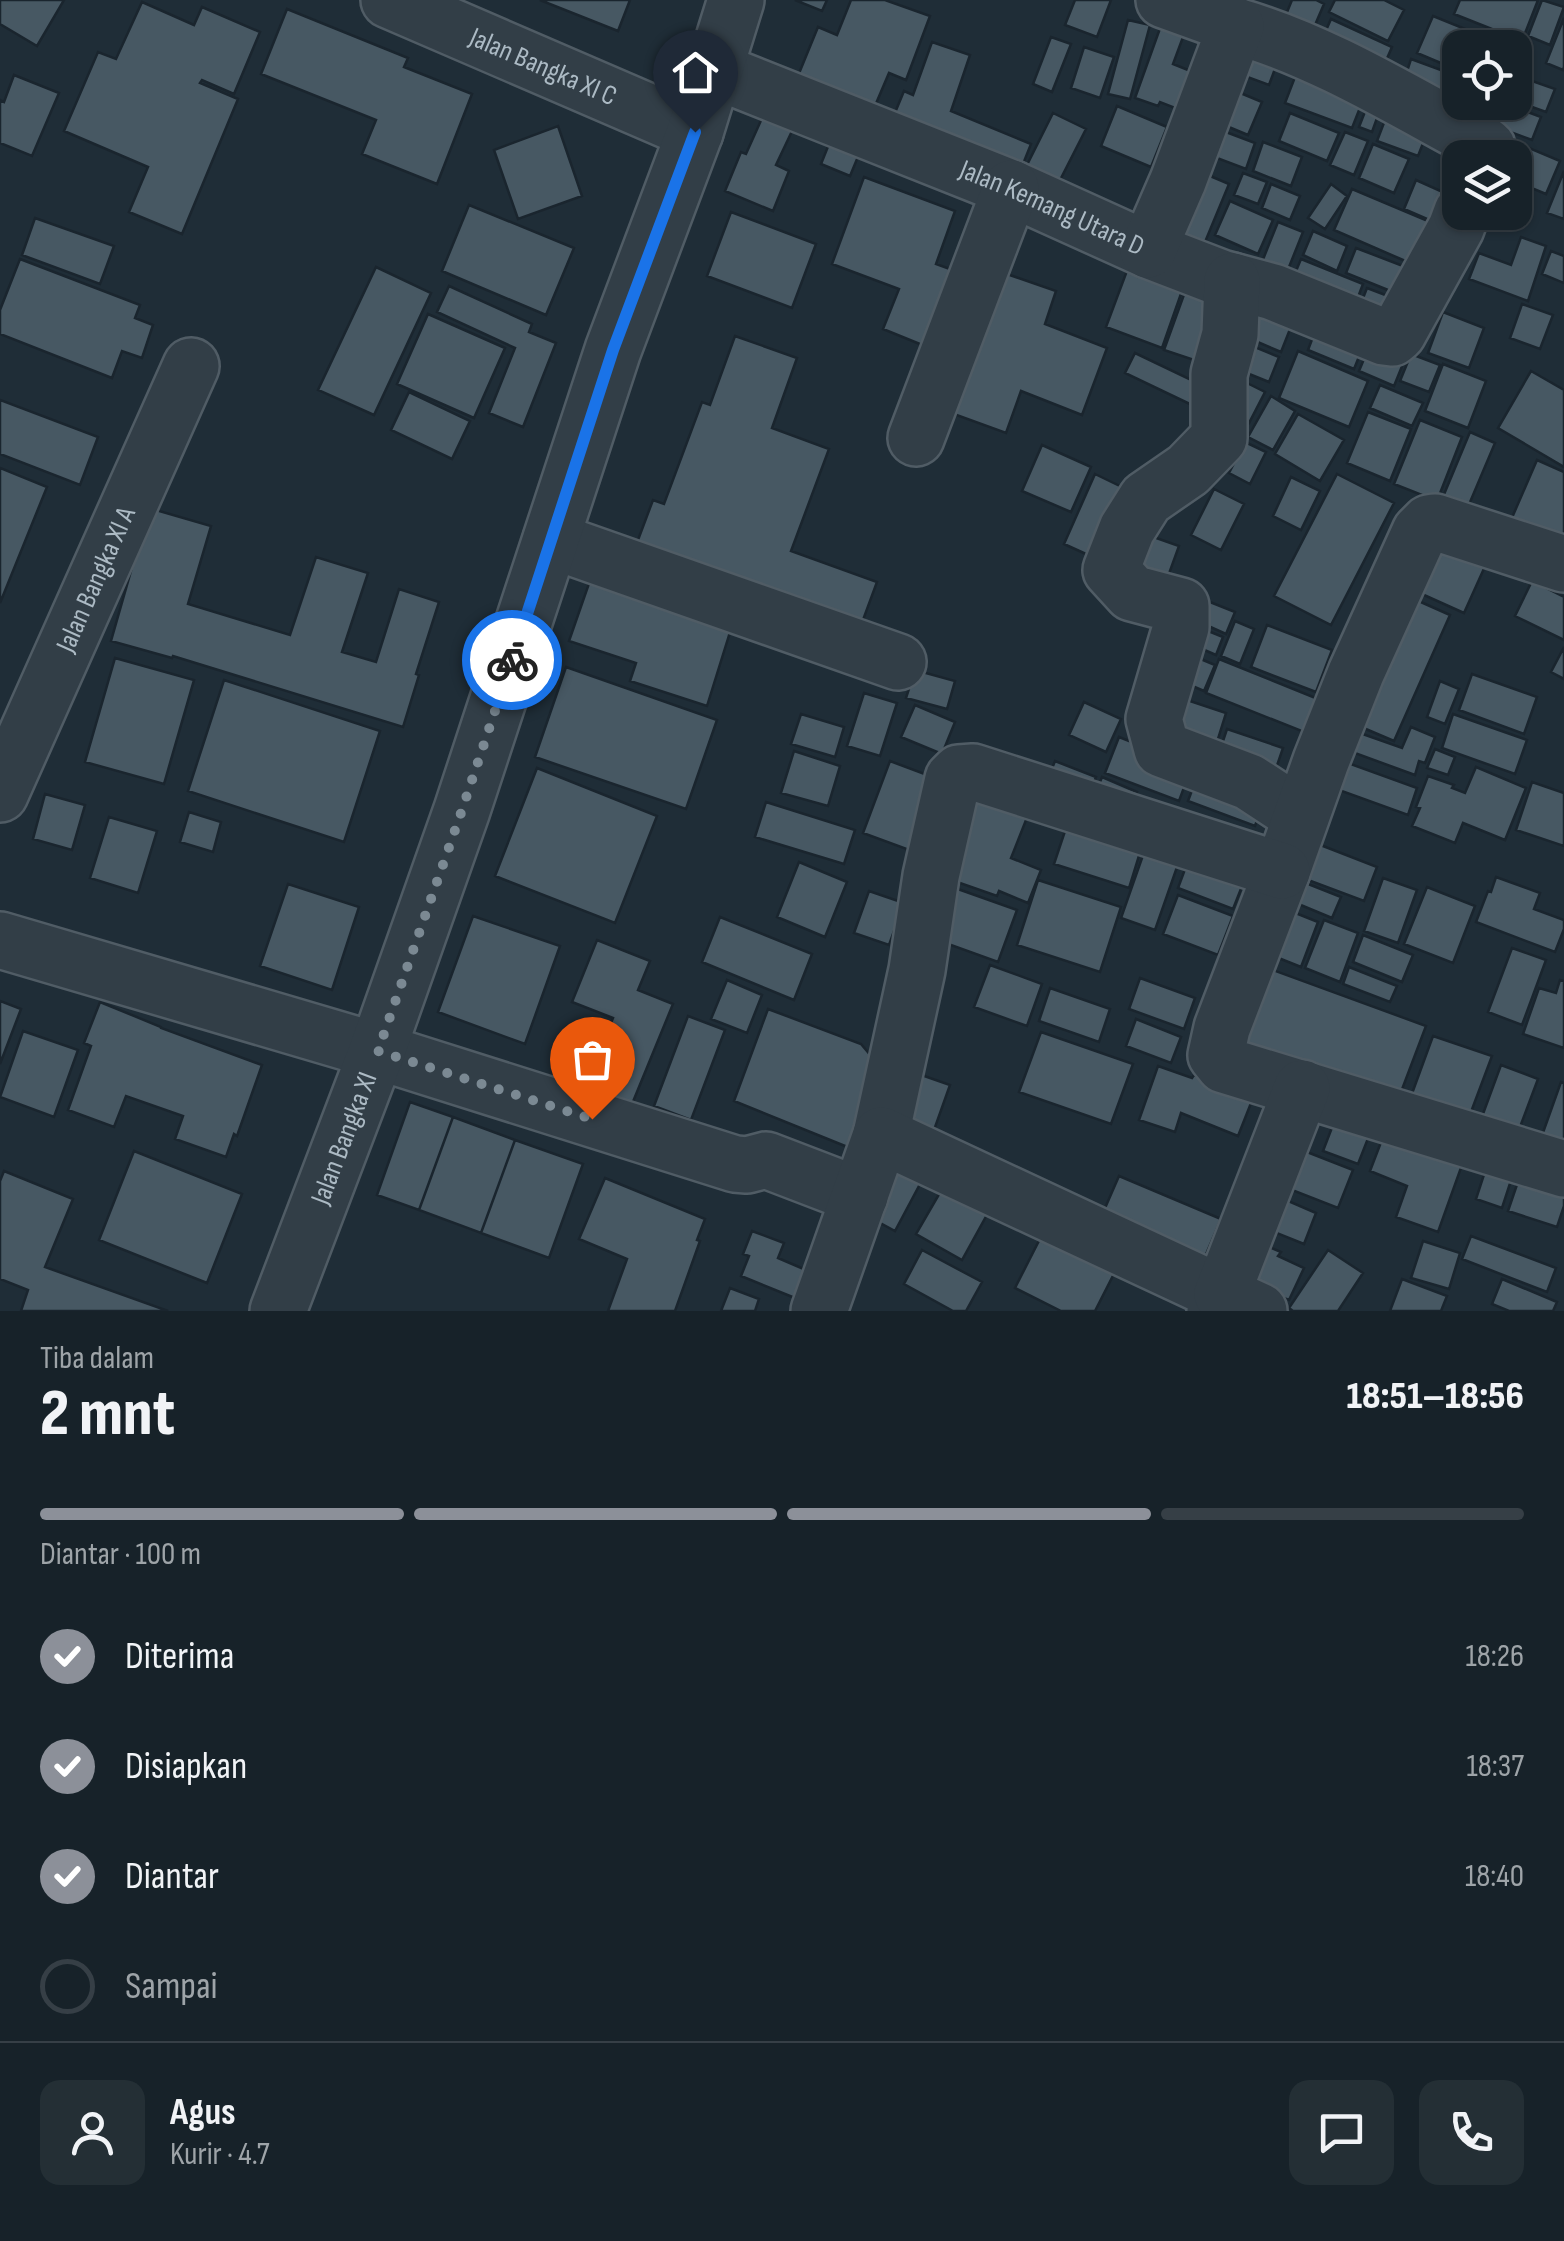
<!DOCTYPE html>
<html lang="id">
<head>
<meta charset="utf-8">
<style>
	:root { --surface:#172229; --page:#242f35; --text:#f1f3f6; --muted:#9ea4a8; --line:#363f46; --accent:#8c9099 }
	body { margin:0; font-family:"Sofia Sans Condensed",sans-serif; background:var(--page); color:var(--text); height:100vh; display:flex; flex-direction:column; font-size:38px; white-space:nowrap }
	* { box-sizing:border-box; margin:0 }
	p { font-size:32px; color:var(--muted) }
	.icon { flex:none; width:55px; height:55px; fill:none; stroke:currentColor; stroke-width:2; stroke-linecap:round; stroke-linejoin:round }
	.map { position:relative; height:1311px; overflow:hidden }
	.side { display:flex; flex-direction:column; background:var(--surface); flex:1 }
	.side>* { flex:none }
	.tools { position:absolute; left:1442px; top:30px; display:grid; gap:20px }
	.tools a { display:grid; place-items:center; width:90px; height:90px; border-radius:20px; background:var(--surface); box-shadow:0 2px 8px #0004,0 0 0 2px var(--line); font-size:50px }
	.pin { position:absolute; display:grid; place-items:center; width:85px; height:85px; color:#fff; margin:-102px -42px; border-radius:50% 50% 50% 0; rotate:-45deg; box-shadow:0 0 10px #0007 }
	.pin .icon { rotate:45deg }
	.courier { position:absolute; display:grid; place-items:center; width:100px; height:100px; margin:-50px; border:8px solid #1a73e8; border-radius:50%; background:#fff; color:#222; box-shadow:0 2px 12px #0007 }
	.overview em { font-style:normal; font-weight:800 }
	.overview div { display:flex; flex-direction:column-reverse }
	.overview { display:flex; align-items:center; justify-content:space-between; height:170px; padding:0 40px }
	h1 { font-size:65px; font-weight:800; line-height:75px }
	.bar { display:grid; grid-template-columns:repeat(4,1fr); gap:15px 10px; align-content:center; height:120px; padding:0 40px }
	.bar i { height:12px; border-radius:8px; background:var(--line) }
	.bar .selected { background:var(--accent) }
	.bar p { grid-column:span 4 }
	.line { display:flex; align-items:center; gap:25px; padding:0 40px; border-top:2px solid var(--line) }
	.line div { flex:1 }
	.round { display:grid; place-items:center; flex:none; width:105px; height:105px; border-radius:20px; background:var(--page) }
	ol { padding:0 40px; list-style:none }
	li { display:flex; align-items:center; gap:30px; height:110px }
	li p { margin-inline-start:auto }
	li .icon { padding:10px; border-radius:50%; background:var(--accent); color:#fff; stroke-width:4 }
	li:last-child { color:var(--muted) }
	li i { width:55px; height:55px; border:5px solid var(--line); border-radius:50% }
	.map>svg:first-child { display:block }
	.building { fill:#475863; stroke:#1a252e; stroke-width:2.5 }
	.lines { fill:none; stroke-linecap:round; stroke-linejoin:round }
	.minor-casing { stroke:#505c65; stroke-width:60 }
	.minor { stroke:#323e47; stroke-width:55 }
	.done { stroke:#7b8993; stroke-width:10; stroke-dasharray:0 18 }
	.route { stroke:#1a73e8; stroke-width:12 }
	.labels { text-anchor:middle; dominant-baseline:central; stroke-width:10; stroke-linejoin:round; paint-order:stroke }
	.street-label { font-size:28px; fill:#acbac4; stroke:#18232b }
</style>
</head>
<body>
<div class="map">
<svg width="1564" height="1311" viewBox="0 0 1564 1311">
	<rect width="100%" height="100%" fill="#1f2d37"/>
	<path class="building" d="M0,0H64L37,46L0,24Z
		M540,0H630L618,31Z
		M795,0H827L822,11Z
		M851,0H885L930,16L906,80L889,73L869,120L793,88L818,27L837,35Z
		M1075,0H1111L1097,37L1065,25Z
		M1292,0H1316L1324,4L1306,46L1278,34Z
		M1335,0H1384L1404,10L1388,41L1329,12Z
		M1460,0H1538L1522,41L1454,14Z
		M1542,0L1564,7L1550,45L1528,36Z
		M142,2L194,25L202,7L260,32L234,94L202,80L200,83L238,99L182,234L129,212L148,167L64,131L98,52L116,59Z
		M287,9L408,58L404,67L472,94L437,184L362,154L376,120L261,74Z
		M1433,16L1470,31L1463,48H1460V56L1455,69L1417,53Z
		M1564,18V67L1563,70L1546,63Z
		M1331,19L1392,47L1378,79L1317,51Z
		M1128,20L1150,25L1130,99L1108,94Z
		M1163,20L1186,29L1173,64L1213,80L1198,117L1160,102L1158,106L1135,98Z
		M1245,33L1283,47L1269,85L1245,76L1238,92L1262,102L1248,135L1212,120Z
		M1051,37L1071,44L1052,92L1033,84Z
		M932,42L970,55L951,111L1031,144L1015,184L887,132L904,91L913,95Z
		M1084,47L1114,57L1100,98L1071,88Z
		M1411,59L1460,77V89L1453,109L1401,90Z
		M1300,64L1367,90L1352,128L1285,103Z
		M14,75L59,93L32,156L0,143V100L4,102Z
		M1515,75L1555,89L1546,112L1515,101Z
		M1373,91L1385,96L1372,132L1359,127Z
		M1461,102H1501L1493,127Z
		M1506,104L1541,117L1532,140L1497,127Z
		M1117,106L1167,127L1151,167L1101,146Z
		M1390,107L1431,123L1418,156L1377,141Z
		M1053,113L1086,129L1058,184L1026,167Z
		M1290,113L1339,133L1327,161L1279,141Z
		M763,116L793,129L776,165L789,171L773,211L725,191L741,152L746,154Z
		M558,126L582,196L518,219L494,150Z
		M1210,126L1255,143L1246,169L1201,152Z
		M1345,132L1368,141L1354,175L1330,165Z
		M833,134L862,147L850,176L821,164Z
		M1263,142L1302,157L1291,186L1253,171Z
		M1373,144L1409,159L1394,193L1359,178Z
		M1524,146L1560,161L1546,194L1515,181V167Z
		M1196,170L1229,184L1198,259L1165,245Z
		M1564,171V219L1547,213Z
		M1243,173L1267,182L1258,204L1234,195Z
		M864,177L955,211L936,264L972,277L942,353L883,329L899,289L832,264Z
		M1416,180L1445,193L1434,222L1404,209Z
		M1271,184L1300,196L1290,220L1262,208Z
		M1331,184L1347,196L1325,229L1308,218Z
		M1352,189L1428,221L1410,263L1334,230Z
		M1230,201L1273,220L1258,254L1215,235Z
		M469,205L574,248L546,315L442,271Z
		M731,212L816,244L792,308L707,276Z
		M35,218L114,246L100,284L22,255Z
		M1278,222L1303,232L1279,292L1254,282Z
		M1313,231L1347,246L1337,271L1303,255Z
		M1521,237L1546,246L1528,301L1469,279L1479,253L1511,265Z
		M1356,248L1403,266L1393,292L1346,273Z
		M1551,251L1564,256V283L1542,274Z
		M20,259L140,305L135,318L153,325L142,358L122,351L112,378L0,334V310Z
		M1301,259L1363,284L1349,321L1286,295Z
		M376,267L431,293L374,415L318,390Z
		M1128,268L1183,288L1162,348L1106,327Z
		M1001,272L1056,291L1045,324L1107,348L1082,415L1021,391L1006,433L951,413Z
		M449,286L532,324L529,332L556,343L523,427L489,413L515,348L437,312Z
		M1367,288L1388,296L1374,329L1354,321Z
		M1186,289L1227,304L1206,364L1164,350Z
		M1256,297L1296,314L1281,352L1239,334Z
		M1522,304L1553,315L1540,349L1510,338Z
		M1443,312L1484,328L1469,368L1428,353Z
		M1322,313L1369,332L1354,369L1308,350Z
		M428,314L505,348L474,418L397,384Z
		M1374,335L1409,349L1394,386L1359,371Z
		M735,336L797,358L772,428L829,449L791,551L877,582L856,639L632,556L653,500L664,504L702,402L710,405Z
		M1233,338L1279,357L1269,382L1222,363Z
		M1298,351L1368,381L1349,427L1279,398Z
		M1135,353L1204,386L1194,406L1125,373Z
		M1411,354L1440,365L1429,392L1400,381Z
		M1443,364L1486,381L1468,428L1425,411Z
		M1531,371L1564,390V467L1498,428Z
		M1241,380L1265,392L1249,423L1225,411Z
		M1380,385L1423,403L1412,426L1370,408Z
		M409,392L470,421L452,459L391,430Z
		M1271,396L1295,411L1273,450L1248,437Z
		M0,400L98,437L80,485L0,454Z
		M1368,412L1411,429L1390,481L1347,463Z
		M1298,414L1344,440L1320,481L1275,454Z
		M1420,420L1462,437L1437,501L1394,484Z
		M1470,432L1495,443L1465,514L1440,504Z
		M1245,442L1266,452L1250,484L1229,473Z
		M1042,445L1091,467L1071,512L1022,491Z
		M1537,460L1564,472V543L1511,520Z
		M0,468L47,487L0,603Z
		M1095,474L1128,490L1097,559L1064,544Z
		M1337,474L1394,503L1331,625L1274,596Z
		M1291,477L1320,491L1301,530L1273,516Z
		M1214,489L1244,504L1221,550L1191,535Z
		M149,508L211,526L188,604L290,635L316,557L368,573L342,652L376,662L399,589L439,602L416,674L419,675L403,727L173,656L172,658L111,641Z
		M1430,527L1491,553L1464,613L1404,586Z
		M1145,534L1179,546L1166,582L1132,571Z
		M594,569L735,616L707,706L630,681L636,663L569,641Z
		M1532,581L1564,597V640L1515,616Z
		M1396,591L1450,615L1394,741L1340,718Z
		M1195,596L1235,612L1226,634L1186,616Z
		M1235,621L1254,629L1240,664L1221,656Z
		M1186,622L1223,637L1216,655L1179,639Z
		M1267,625L1332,650L1316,692L1251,667Z
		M1564,647V679L1551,672Z
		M1179,650L1215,665L1204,691L1169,676Z
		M115,658L194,680L164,784L85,762Z
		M1219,659L1318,699L1304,732L1206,693Z
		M566,667L717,720L686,809L535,757Z
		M915,670L955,681L947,709L906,698Z
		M1472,674L1537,697L1524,734L1459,710Z
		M224,680L380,731L344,842L188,791Z
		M1440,681L1459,689L1445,724L1427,717Z
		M864,693L897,703L880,756L847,746Z
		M1169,694L1226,713L1217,742L1160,723Z
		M1084,702L1121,719L1106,752L1069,735Z
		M915,705L955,722L942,754L901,737Z
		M801,714L844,727L835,757L791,744Z
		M1453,714L1527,740L1515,774L1442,748Z
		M1340,726L1402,748L1411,727L1435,737L1425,763L1419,761L1415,775L1333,745Z
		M1227,729L1283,748L1270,786L1214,768Z
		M1119,737L1192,766L1179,801L1105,773Z
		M1435,749L1455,757L1448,775L1427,768Z
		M794,751L840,766L828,806L781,793Z
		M1334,758L1417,788L1408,815L1325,785Z
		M890,761L946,782L920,854L863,833Z
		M1055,761L1096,777L1084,807L1043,791Z
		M1476,767L1526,788L1505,840L1463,823L1455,843L1412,826L1420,808L1416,807L1428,776L1454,785L1452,788L1465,793Z
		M537,768L657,816L615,923L495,876Z
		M1200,769L1266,795L1255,826L1188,801Z
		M1102,777L1137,792L1126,819L1091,805Z
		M1532,782L1564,793V846L1516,830Z
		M964,784L1030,810L1011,858L1041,870L1028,903L999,891L997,896L937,875Z
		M45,794L85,805L72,850L33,839Z
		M766,802L855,830L844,864L755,837Z
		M189,812L221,822L213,852L180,842Z
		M1071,813L1145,836L1129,888L1054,864Z
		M109,817L157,831L138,893L90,878Z
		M1149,838L1183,850L1155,930L1121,918Z
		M1305,839L1377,867L1364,901L1292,874Z
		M1194,845L1250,866L1233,909L1178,888Z
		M799,862L847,882L825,937L777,917Z
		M1288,876L1341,897L1332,918L1279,896Z
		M1496,877L1540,893L1534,909L1564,920V929L1555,952L1476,922L1488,891L1491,892Z
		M1383,878L1417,890L1398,943L1364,931Z
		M1038,880L1121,907L1100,972L1017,945Z
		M288,884L359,907L332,990L260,966Z
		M1427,887L1475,906L1453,963L1404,944Z
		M955,888L1017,910L998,962L937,940Z
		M869,891L904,903L889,945L854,933Z
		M1178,895L1233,916L1218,955L1163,934Z
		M1288,910L1318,922L1301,967L1271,955Z
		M473,916L560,946L525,1044L438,1012Z
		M720,917L812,954L794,1000L702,962Z
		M1324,920L1358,933L1340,982L1305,968Z
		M1363,935L1413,955L1402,982L1353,962Z
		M597,940L650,961L638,990L673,1004L630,1109L584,1090L613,1018L572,1002Z
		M1512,948L1546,960L1522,1025L1488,1012Z
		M990,965L1042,984L1027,1026L974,1007Z
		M1259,965L1426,1026L1398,1100L1232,1039Z
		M1349,967L1397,986L1390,1002L1343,984Z
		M1140,978L1195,998L1184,1029L1129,1009Z
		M727,980L762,995L747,1033L711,1019Z
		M1560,980L1564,981V1048L1523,1034L1539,988L1556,993Z
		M1050,988L1110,1009L1099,1042L1039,1021Z
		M0,1001L21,1009L0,1064Z
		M100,1002L161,1027V1028L262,1065L237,1136L234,1134L226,1157L175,1139L183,1116L126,1096L114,1127L68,1110L91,1046L84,1043Z
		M768,1009L861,1044L882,1069L850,1148L734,1101Z
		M688,1016L725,1030L691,1120L654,1106Z
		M1136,1019L1181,1037L1171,1063L1126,1046Z
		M23,1031L78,1050L54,1117L0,1097Z
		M1041,1032L1133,1064L1111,1124L1019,1092Z
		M1433,1036L1492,1056L1468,1120L1410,1099Z
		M1501,1065L1538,1079L1517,1135L1480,1122Z
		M1158,1066L1192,1078L1194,1075L1253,1098L1238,1136L1181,1113L1175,1132L1139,1120Z
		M910,1071L950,1085L928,1147L888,1133Z
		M1561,1082L1564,1083V1149L1540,1141Z
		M410,1102L453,1117L419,1210L377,1195Z
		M1341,1104L1376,1118L1358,1164L1323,1151Z
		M1391,1116L1467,1151L1438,1232L1396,1217L1407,1186L1370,1171Z
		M453,1117L515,1140L481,1233L419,1210Z
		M515,1140L583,1164L549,1258L481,1233Z
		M1284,1143L1353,1170L1338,1208L1269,1181Z
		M893,1150L928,1169L895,1231L860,1212Z
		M134,1151L242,1194L207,1283L99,1240Z
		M1491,1153L1517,1162L1502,1208L1476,1199Z
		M1524,1164L1564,1178V1206L1557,1227L1508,1211Z
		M4,1171L73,1199L45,1267L168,1311H21L28,1290L0,1279V1181Z
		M1119,1176L1221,1219L1204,1259L1102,1215Z
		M949,1177L994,1202L962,1260L916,1234Z
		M605,1178L705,1219L697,1240L700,1241L675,1311H608L627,1259L579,1239Z
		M1265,1191L1316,1213L1304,1244L1252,1223Z
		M1048,1223L1121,1260L1095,1311H1061L1015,1288Z
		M752,1231L784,1243L778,1258L806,1270L795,1298L741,1276L749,1256L743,1254Z
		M1471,1236L1556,1268L1547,1292L1462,1259Z
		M1252,1240L1281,1252L1278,1256L1304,1268L1289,1300L1235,1279Z
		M1423,1241L1460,1253L1449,1289L1411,1278Z
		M922,1250L982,1282L966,1311H953L904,1284Z
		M1328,1250L1363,1273L1338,1311H1293L1289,1308Z
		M1402,1279L1447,1296L1441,1311H1390Z
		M1502,1279L1557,1302L1553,1311H1509L1492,1304Z
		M730,1288L759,1299L755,1311H721Z"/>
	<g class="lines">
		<g class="minor-casing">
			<g id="minor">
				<path id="s1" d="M389,0L695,132"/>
				<path d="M1236,26C1323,51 1403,101 1482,143L1487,147L1486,158"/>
				<path id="s2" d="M714,70L1011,188L1148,250L1221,278L1273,292L1384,337L1392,338L1398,333L1456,228L1462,212"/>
				<path d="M1148,250L1178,181L1236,26L1164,0"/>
				<path d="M1232,281L1230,334L1219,374V438L1188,470L1146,499L1127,529L1111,570L1132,593L1181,606V627L1154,719L1162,749L1249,782L1301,816"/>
				<path d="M916,438L1011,188"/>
				<path d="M551,540L898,662"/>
				<path d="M1564,564L1435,522L1429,523L1420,532L1356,673L1321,761L1282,871L1222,1028L1216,1055L1224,1065L1564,1169"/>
				<path id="s3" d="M0,794L191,366"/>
				<path d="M0,940L377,1051L735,1164L747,1165L766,1160L860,1196"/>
				<path d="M881,1135L917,970L931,876L953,779L959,773L973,772L1282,871"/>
				<path id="s4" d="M278,1311L377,1051L462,810L613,350L695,132L736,0"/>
				<path d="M819,1311L881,1135L1222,1294L1215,1311"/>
				<path d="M1259,1311L1222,1294L1302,1088"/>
			</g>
		</g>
		<use href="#minor" class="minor"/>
	</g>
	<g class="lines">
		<path class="done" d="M512,660L462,810L378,1051L592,1119"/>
		<path class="route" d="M512,660L613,350L695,132"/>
	</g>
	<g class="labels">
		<g class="street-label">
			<text stroke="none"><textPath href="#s1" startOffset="168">Jalan Bangka XI C</textPath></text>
			<text stroke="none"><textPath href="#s2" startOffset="365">Jalan Kemang Utara D</textPath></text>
			<text stroke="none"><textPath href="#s3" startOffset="235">Jalan Bangka XI A</textPath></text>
			<text stroke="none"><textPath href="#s4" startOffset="185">Jalan Bangka XI</textPath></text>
		</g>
	</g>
</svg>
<div class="tools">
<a><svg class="icon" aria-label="locate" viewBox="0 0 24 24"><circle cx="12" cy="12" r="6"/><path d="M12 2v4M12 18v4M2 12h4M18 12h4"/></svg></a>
<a><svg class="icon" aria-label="layers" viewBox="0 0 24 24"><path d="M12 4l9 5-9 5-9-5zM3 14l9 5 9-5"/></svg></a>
</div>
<div class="pin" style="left:592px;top:1119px;background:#ea580c"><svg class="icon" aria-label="bag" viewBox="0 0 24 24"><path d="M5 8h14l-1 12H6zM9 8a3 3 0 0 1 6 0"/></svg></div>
<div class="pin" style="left:695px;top:132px;background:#1f2937"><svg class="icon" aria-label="home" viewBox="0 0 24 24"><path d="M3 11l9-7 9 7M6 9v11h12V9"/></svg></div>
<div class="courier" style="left:512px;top:660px"><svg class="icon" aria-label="bike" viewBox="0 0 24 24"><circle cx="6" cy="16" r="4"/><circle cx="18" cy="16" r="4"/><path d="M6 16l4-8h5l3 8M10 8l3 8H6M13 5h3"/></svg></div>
</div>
<section class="side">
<div class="overview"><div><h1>2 mnt</h1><p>Tiba dalam</p></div><em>18:51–18:56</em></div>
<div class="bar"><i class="selected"></i><i class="selected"></i><i class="selected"></i><i></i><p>Diantar · 100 m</p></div>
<ol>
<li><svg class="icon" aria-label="check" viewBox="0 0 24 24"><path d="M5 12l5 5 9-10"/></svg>Diterima<p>18:26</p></li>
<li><svg class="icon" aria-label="check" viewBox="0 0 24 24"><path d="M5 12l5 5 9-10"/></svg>Disiapkan<p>18:37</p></li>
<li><svg class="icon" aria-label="check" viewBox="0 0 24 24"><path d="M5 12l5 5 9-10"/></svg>Diantar<p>18:40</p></li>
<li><i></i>Sampai</li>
</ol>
<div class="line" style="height:180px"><a class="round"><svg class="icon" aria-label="person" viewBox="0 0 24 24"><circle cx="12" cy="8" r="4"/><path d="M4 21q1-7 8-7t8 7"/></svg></a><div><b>Agus</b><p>Kurir · 4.7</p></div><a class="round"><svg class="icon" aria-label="chat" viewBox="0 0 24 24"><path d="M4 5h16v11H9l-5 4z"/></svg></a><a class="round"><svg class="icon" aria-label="phone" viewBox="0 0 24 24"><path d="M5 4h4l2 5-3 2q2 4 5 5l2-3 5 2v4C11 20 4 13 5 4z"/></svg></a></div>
</section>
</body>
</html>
